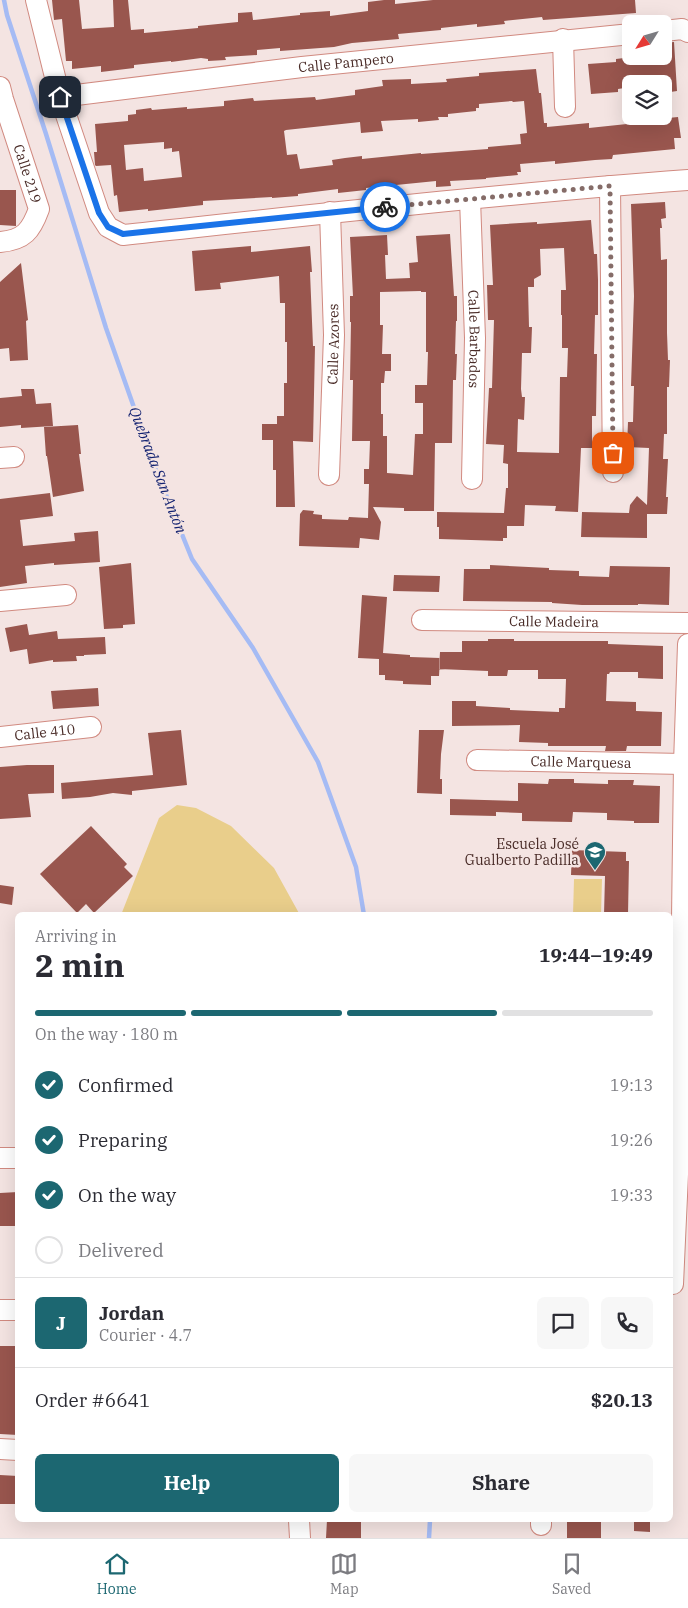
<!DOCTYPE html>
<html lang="en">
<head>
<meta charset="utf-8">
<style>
	:root { --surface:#fff; --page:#f7f7f7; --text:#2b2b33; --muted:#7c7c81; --line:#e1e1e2; --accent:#1c6771 }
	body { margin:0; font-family:"IBM Plex Serif",serif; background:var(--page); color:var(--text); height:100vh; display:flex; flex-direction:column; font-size:19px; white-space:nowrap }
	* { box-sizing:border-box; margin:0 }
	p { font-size:16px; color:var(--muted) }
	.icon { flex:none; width:28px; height:28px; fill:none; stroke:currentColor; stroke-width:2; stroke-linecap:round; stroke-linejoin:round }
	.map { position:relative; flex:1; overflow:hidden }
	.sheet { position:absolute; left:15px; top:912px; width:658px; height:610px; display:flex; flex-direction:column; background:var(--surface); border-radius:8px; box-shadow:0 5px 20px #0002 }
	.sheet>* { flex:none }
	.needle { width:32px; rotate:233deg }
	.controls { position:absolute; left:622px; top:15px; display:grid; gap:10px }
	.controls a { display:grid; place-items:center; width:50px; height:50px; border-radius:8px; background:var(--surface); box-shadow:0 5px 20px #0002; font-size:25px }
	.pin { position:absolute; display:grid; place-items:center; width:42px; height:42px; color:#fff; margin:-21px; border-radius:10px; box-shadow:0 2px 8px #0006 }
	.courier { position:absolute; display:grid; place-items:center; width:50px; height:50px; margin:-25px; border:4px solid #1a73e8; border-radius:50%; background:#fff; color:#222; box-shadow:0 1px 6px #0007 }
	.overview em { font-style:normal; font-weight:700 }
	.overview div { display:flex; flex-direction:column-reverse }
	.overview { display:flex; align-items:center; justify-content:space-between; height:85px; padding:0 20px }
	h1 { font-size:32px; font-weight:700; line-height:38px }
	.bar { display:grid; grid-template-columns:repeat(4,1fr); gap:8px 5px; align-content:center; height:60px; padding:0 20px }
	.bar i { height:6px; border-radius:4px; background:var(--line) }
	.bar .on { background:var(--accent) }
	.bar p { grid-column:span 4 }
	.line { display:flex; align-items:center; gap:12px; padding:0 20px; border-top:1px solid var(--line) }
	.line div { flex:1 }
	.round { display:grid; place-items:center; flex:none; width:52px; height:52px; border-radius:8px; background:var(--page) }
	ol { padding:0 20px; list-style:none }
	li { display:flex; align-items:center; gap:15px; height:55px }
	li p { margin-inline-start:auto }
	li .icon { padding:5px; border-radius:50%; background:var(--accent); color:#fff; stroke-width:4 }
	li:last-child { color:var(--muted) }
	li i { width:28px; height:28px; border:2px solid var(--line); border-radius:50% }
	.primary-button { display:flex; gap:10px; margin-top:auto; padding:10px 20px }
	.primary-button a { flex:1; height:58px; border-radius:8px; background:var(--accent); color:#fff; font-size:20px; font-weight:700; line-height:58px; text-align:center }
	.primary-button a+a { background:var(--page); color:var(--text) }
	.menu { display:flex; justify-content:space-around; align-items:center; height:70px; border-top:1px solid var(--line); background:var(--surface); font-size:14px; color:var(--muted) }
	.menu a { display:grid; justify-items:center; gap:2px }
	.menu .on { color:var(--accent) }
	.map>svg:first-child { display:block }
	.green { fill:#e9ce8b }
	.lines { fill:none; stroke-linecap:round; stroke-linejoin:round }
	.stream { stroke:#a5bbf4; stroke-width:4.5 }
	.building { fill:#99564e; fill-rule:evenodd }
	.minor-casing { stroke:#d18a80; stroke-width:22 }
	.minor { stroke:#fff; stroke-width:20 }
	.done { stroke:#856c68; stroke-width:5; stroke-dasharray:0 9 }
	.route { stroke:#1a73e8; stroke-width:6 }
	.labels { text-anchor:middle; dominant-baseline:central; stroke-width:5; stroke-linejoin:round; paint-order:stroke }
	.street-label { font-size:14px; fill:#492b27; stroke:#f4e4e2 }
	.poi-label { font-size:14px; fill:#492b27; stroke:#f4e4e2; text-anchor:end }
	.water-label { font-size:15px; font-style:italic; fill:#122170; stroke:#f4e4e2 }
</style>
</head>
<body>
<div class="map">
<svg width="688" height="1538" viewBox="0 0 688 1538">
	<rect width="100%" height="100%" fill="#f4e4e2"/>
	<path class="green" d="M177,805L196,808L231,826L274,868L300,915H121L159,818Z
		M574,879H602L601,915H573Z"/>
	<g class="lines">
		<path class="stream" d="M4,0L7,15L46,134L106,328L156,470L192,559L253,648L318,762L356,867L364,915
			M429,1538L430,1520"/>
	</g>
	<path class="building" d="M52,0H79L82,29L114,27L113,0H128L131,30L144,29V33L198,28V26L238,22V13L252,12L253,20L300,15V13L330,11V16L368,11V2L384,0H395V4L433,0H635L636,13L543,20L542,17L504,21L505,24L477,27V24L441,28V30L398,34L399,39L352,43L334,47L280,51V48L257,50V55L225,57L226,60L208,61V59L201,58L171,62V61L134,65V68L101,72V66L72,69V61H66L62,19L54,20Z
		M674,42L677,91L664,93V84H631V87L618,89V92L591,94L588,64L616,62V59L624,58L664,56V43Z
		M536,69L539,93H541L544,123H547V127L589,123V128L646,122V118L658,117V119L678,117L681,138H674L675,149L613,155L612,159L595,160L555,164V161L520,164L521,172H517L518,175L486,178V179L450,181L451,186L436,187V181L366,188V190L338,193V189L298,194V196L272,198V197L203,201V205L148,211V209L119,212L117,195L114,196L111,165L96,166L95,165L94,152H97L95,124L128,121V115L136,114V110L151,108L152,110L187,107V109L224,106V101L253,98L254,101L315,97L316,100L355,95V90L383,86L382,80L411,79V84L447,82L446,79L479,76V73ZM512,101L513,102L524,101L527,133L520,134L521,144L488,147V149L421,154V153L362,159V156L345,158L332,160L333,165L300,169L297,154L287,155L284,131L286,130L360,122L361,133L383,131L381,121L418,119V122L439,120L438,117H448V114L476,111V108H479V104ZM164,142V149L172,148V152L179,151L182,177L144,181L143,168L126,170L124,145Z
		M0,190H16V226L0,225Z
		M665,202L666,218L661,219L662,228H660L661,260L667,259V333L668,360H670L669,387H667V434H664L663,459H668L666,497H668L667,514H647V538L581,537L582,512L629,513L630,505L637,496L647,505L649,448L627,447L628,422H633L634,386H631L634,296L631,204Z
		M591,220L594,254H597L598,280V315H595L594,354H597L596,416H592V448H581L578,512L555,511L556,506L525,505L524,526H507V538H503V541L439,539V527H437V512L504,513L506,488H508V464L503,463L504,445L486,444L489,388H492L494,320H488L487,285H493L490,225L537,222V224ZM564,248L566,290H561V315H562V348H568L567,377H560L559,453L517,452L518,419L524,420L525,397H522L521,389L522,353H531L532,327H529L528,287H534V279L541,275L540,249Z
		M450,234L454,296H457V321H456L455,354H457L456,380H453L452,443H435L434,511H404V508L373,507L381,522L379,540L360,538L359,548L299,546L300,514L303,510L314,511L313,514L322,515V519L348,520L349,517L368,518L369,484H364V469H369L370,441H352L353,380H350L351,322H350V296H353L350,237L387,235L388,255H385L386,279L410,278L409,263L418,262L416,236ZM421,291V292H426V352H428L427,385H415V403H423V434H415L413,475L387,473V436H383V414H381V383H384L385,371H391V354H382L383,325H380V292Z
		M251,246V252L310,246L312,272H310L313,346H315L313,442L293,441L295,507H276V470H273V440H262V424H277V416H284V383H287V342H285V303H280L279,276L220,283L221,289L195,291L192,251Z
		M21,263L28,320L26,321L28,360L10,361L9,348L0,349V282Z
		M21,389H34L36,404L51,403L53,426L21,428V425L0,427V398L22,396Z
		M78,425L81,454H79L84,491L53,497L47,456H46L44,427Z
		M50,493L53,516L20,520L23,546L75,541L74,533L98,531L100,562L54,565V563L25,566L27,583L0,587V499Z
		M131,563L135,624L123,625V628L104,629L99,567Z
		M490,565L549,568V570L579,571V576L609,577L610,566L670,567L669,605L638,604V605H582L552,603V602L463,601L464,569H490Z
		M394,575L440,576L439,592L393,591Z
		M362,595L387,597L383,653L410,655V657L440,658L439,676H431V685L403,684V681L385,680V675H379V659L358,658Z
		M27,624L29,635L57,631L58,639L105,637L106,654L84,655V656H76L77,661L53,662V660L29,664L27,649L10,652L5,628Z
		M488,639H514V641H608V644L663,646V679L638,678V672H610L609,674H607L606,701L636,702V711L662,712L661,746H627L626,751H605L606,746H548V743L519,742L520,725L452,726V701H476V706L510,708V710L559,712V708H565L566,679H538V670H508L507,676H488V671L439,669L440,652H462V641H488Z
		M98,688L99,706L53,709L51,691Z
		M181,730L187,785L132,791V795L113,793L90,797L62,799L61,783L153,775L148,733Z
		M419,730H444L441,754L440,779H442V794L417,793Z
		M27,765H54V793L28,794L31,817L0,819V767Z
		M549,779H574V783L608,784V780H634L633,785L660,786L659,823H634V821L607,820V813L573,812L572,822L522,821V813L496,812V816L450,815V799L518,801V783L548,784Z
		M91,826L127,864L124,867L133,876L94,913L86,904L77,913L40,874Z
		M572,850L626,852V861H629L628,915H604L605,876L571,875Z
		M0,885L14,887L12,905L0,903Z
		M18,1192V1226H0V1193Z
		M0,1346H18V1435L0,1434Z
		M0,1475L18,1476V1504H0Z
		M327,1520H361V1538H326Z
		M567,1520H601V1538H567Z
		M634,1520H650V1532L634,1531Z"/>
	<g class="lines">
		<g class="minor-casing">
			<g id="minor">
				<path d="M36,0L60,97L99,213L108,227L123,235C311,215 499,194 688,180"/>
				<path d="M664,31L682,29L688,32"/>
				<path d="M563,39L565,107"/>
				<path id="s1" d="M0,87L3,99L39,209C31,231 24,240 0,242"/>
				<path id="s2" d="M60,97L302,67L631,34"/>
				<path d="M610,186L613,472"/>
				<path id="s3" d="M470,199L475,338L472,479"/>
				<path d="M0,458L14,457"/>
				<path id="s4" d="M329,475L334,335L330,212"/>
				<path d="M0,601L66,595"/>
				<path id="s5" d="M422,620L688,623"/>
				<path id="s6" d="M0,737L91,727"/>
				<path id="s7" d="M477,760L684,764"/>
				<path d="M0,1158H18"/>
				<path d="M673,1284L679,1152L684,764L688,644"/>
				<path d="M0,1310H18"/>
				<path d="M0,1449L18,1450"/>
				<path d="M299,1520L300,1538"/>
				<path d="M541,1525V1520"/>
			</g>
		</g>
		<use href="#minor" class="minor"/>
	</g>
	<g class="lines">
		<path class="done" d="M385,207L610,186L613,453"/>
		<path class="route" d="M60,97L99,213L108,227L123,234L385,207"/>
	</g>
	<defs>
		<g id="school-pin" transform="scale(1.125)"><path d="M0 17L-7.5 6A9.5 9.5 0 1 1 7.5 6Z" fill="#1c6771" stroke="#f4e4e2"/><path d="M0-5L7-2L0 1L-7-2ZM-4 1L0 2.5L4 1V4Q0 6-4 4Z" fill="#fff"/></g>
	</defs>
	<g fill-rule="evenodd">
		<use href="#school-pin" x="595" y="852"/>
	</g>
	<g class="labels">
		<g class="street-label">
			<text stroke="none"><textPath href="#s2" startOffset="288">Calle Pampero</textPath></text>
			<text stroke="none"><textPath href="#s1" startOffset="91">Calle 219</textPath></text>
			<text stroke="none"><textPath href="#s3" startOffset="140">Calle Barbados</textPath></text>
			<text stroke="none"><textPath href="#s4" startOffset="131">Calle Azores</textPath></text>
			<text stroke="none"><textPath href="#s5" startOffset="132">Calle Madeira</textPath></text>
			<text stroke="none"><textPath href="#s6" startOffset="45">Calle 410</textPath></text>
			<text stroke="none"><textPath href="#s7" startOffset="104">Calle Marquesa</textPath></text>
		</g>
		<g class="poi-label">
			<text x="579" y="844">Escuela José<tspan x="579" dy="16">Gualberto Padilla</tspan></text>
		</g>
		<g class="water-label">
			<text transform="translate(158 470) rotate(69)">Quebrada San Antón</text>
		</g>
	</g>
</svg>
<div class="controls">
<a><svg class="needle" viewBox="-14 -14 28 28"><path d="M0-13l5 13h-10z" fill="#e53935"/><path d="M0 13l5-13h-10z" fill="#7c7c81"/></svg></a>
<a><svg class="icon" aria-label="layers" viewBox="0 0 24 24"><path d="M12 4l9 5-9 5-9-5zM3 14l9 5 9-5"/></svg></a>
</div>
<div class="pin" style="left:613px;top:453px;background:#ea580c"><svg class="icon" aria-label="bag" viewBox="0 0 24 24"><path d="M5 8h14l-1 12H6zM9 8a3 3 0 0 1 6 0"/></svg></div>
<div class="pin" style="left:60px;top:97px;background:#1f2937"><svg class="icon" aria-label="home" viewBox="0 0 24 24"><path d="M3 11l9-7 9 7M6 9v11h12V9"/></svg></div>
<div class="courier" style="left:385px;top:207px"><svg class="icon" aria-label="bike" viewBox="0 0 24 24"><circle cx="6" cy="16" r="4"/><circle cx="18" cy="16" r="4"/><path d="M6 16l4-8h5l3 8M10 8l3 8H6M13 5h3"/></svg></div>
<section class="sheet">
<div class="overview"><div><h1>2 min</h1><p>Arriving in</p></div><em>19:44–19:49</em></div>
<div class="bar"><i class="on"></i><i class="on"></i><i class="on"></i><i></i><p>On the way · 180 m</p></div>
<ol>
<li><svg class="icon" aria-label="check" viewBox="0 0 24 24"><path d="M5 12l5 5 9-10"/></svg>Confirmed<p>19:13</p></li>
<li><svg class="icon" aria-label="check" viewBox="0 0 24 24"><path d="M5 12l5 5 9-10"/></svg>Preparing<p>19:26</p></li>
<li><svg class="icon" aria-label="check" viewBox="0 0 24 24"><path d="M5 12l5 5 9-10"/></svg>On the way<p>19:33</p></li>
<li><i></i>Delivered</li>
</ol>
<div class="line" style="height:90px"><b class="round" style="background:var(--accent);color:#fff">J</b><div><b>Jordan</b><p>Courier · 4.7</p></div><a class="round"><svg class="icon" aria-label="chat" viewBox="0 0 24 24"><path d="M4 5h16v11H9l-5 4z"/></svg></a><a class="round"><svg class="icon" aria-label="phone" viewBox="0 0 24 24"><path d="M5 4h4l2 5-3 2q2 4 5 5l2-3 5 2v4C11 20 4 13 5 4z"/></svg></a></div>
<div class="line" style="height:65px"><div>Order #6641</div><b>$20.13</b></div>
<div class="primary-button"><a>Help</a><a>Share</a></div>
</section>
</div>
<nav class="menu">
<a class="on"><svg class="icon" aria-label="home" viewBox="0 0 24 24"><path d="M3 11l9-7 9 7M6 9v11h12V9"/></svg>Home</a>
<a><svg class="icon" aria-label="map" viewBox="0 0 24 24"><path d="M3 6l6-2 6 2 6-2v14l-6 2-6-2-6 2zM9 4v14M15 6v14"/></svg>Map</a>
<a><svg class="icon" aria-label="saved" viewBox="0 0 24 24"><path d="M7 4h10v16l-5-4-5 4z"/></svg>Saved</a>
</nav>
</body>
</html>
